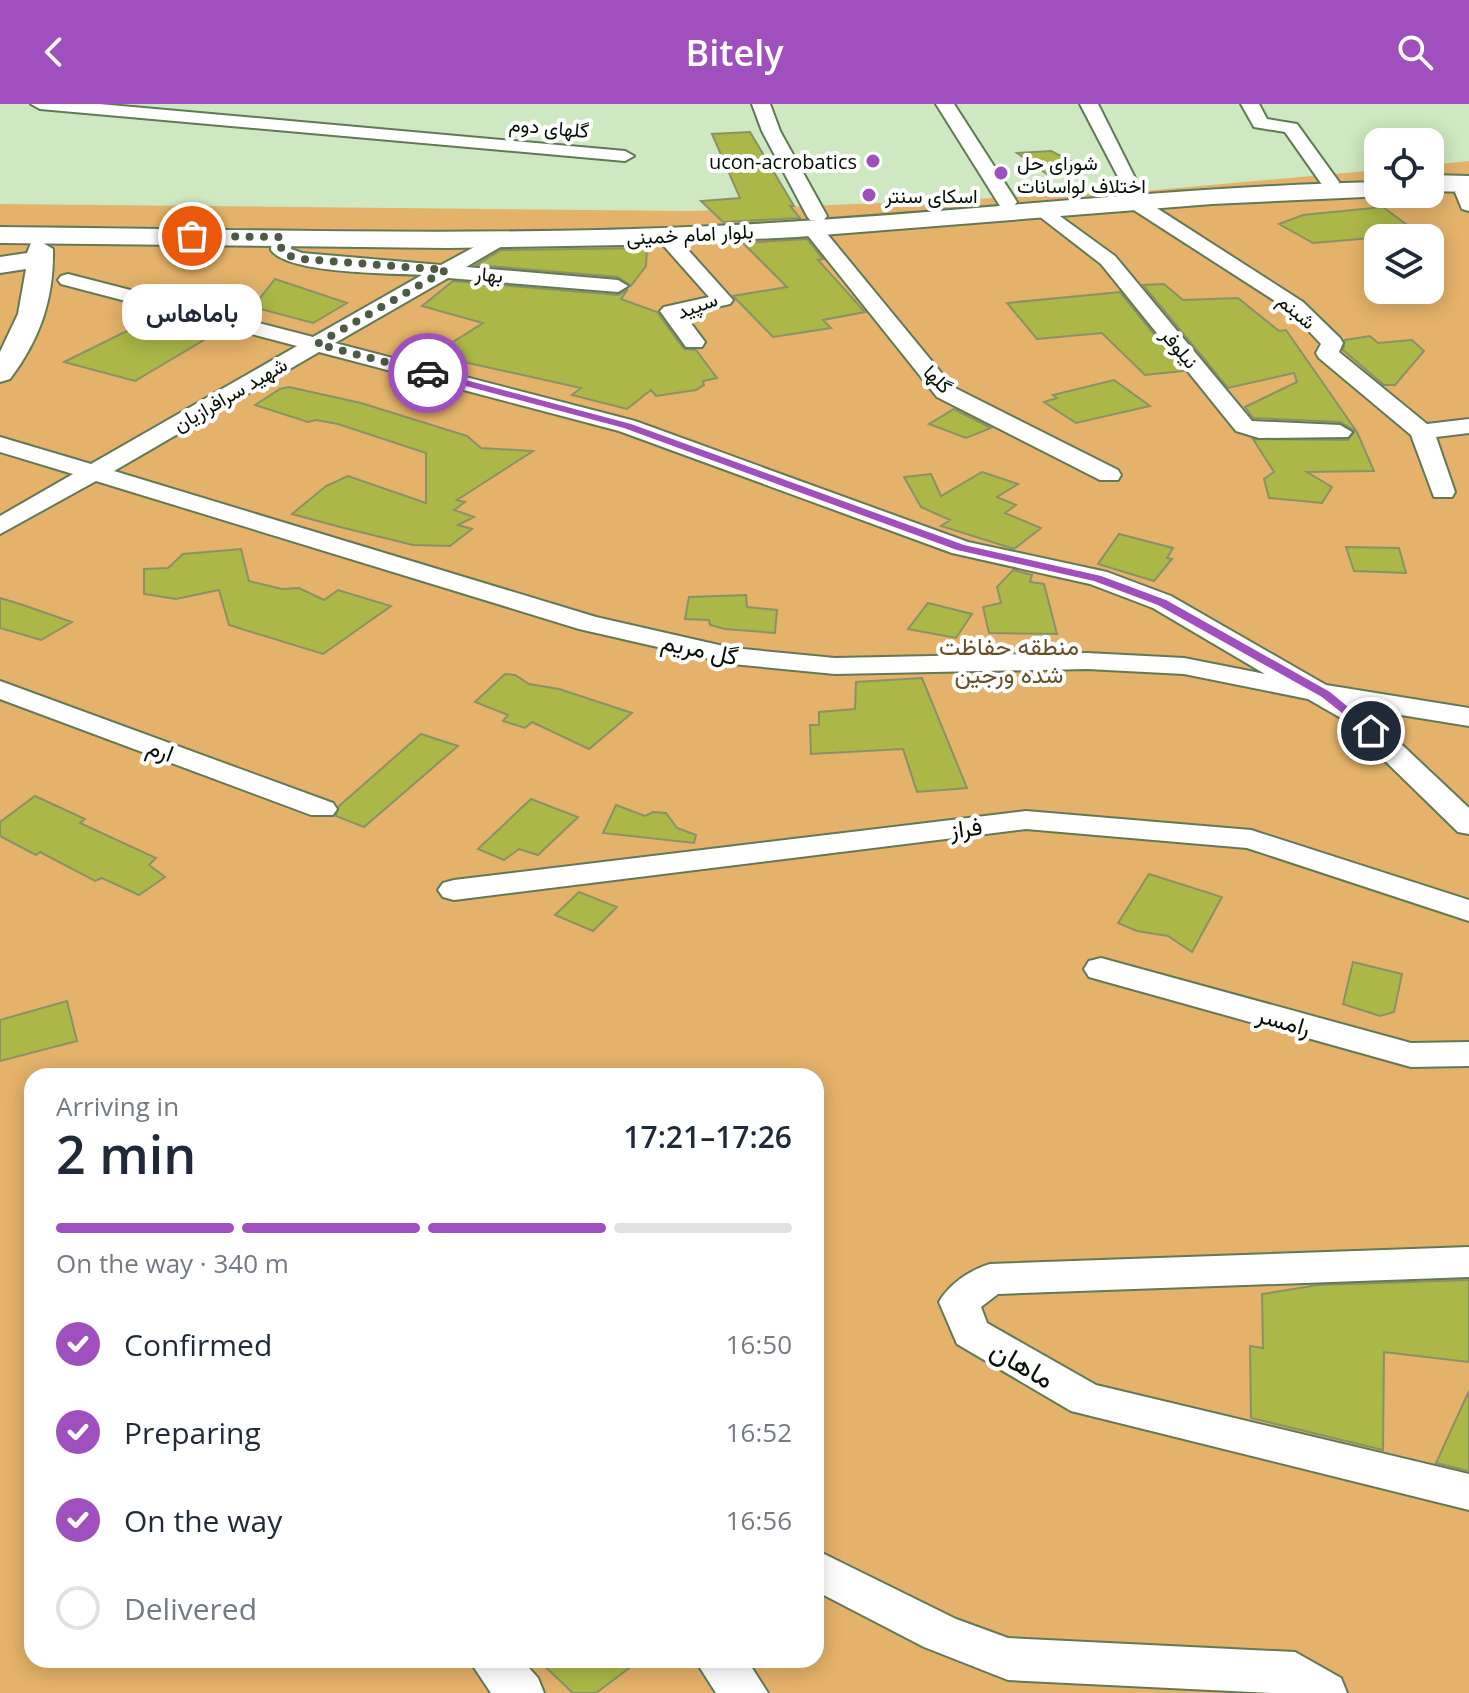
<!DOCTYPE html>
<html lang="en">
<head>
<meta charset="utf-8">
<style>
	:root { --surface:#fff; --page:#f6f6f7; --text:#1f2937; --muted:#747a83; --line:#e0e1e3; --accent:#a04fbf }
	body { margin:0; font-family:"Open Sans",Vazirmatn,sans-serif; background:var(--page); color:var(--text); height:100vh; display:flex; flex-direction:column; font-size:30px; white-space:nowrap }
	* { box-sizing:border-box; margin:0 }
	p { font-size:26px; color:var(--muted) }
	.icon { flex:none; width:44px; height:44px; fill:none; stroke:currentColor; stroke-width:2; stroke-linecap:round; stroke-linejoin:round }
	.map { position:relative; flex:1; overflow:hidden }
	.drawer { position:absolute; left:24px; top:964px; width:800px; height:600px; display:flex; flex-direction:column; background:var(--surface); border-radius:24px; box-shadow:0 4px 20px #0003 }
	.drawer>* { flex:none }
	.fabs { position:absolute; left:1364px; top:24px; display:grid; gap:16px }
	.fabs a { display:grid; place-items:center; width:80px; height:80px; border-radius:16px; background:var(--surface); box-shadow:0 4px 20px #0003; font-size:40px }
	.pin { position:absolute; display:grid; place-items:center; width:68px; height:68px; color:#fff; margin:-34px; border:4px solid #fff; border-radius:50%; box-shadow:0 2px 8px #0007 }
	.courier { position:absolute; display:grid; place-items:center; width:80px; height:80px; margin:-40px; border:6px solid #a04fbf; border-radius:50%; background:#fff; color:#222; box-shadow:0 2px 10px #0007 }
	.bubble { position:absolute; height:56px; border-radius:24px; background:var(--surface); box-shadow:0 4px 20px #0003; font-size:26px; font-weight:600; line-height:56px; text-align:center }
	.headline em { font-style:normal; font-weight:600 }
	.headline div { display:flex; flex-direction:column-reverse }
	.headline { display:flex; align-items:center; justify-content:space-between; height:136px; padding:0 32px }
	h1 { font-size:52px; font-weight:600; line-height:60px }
	.bar { display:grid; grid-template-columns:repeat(4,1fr); gap:12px 8px; align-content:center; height:96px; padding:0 32px }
	.bar i { height:10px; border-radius:6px; background:var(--line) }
	.bar .on { background:var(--accent) }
	.bar p { grid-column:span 4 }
	ol { padding:0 32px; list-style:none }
	li { display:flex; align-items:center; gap:24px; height:88px }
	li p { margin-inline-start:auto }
	li .icon { padding:8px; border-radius:50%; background:var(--accent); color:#fff; stroke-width:4 }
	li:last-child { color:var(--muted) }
	li i { width:44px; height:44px; border:4px solid var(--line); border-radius:50% }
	header { display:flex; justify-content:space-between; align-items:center; height:104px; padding:0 32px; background:var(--accent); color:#fff; font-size:36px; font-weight:600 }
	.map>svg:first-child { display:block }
	.green { fill:#e4b26a; fill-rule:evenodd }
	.building { fill:#abb847; stroke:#8a9167; stroke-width:2 }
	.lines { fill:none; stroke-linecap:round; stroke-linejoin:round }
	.minor-casing { stroke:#617955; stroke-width:4 }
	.tertiary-casing { stroke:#617955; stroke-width:4 }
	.primary-casing { stroke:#617955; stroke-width:4 }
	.minor { fill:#fff; fill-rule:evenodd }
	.tertiary { fill:#fff; fill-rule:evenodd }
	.primary { fill:#fff; fill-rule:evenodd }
	.route { fill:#a04fbf }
	.done { stroke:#4c5b46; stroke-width:8; stroke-dasharray:0 14.4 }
	.poi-dot { fill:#a04fbf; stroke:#fff; stroke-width:3 }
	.labels { text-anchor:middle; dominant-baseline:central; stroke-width:8; stroke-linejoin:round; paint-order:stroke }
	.far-street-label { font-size:20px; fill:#060f03; stroke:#fff }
	.far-poi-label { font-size:20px; fill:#060f03; stroke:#fff; text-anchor:start }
	.park-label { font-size:24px; fill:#6a4e26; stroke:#fff }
	.street-label { font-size:24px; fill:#060f03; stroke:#fff }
	.near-street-label { font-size:28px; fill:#060f03; stroke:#fff }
</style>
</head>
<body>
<header><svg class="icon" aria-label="back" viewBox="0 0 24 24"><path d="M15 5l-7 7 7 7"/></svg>Bitely<svg class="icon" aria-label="search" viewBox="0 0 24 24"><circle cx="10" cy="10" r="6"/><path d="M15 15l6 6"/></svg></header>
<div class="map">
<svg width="1469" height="1589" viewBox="0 0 1469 1589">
	<rect width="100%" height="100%" fill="#cee9c1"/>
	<path class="green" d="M1469,57V1589H0V100L692,107L1133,88L1378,66V90H1430V61ZM1378,134H1430V186H1378ZM32,972H816V1556H32Z"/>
	<path class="building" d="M750,28L794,102H790L800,114L723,118L701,97L740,94L712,30Z
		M1051,47L1090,67L1047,70L1017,49Z
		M1383,103L1419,130L1313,139L1279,120L1303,111Z
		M807,135L823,155L818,156L865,208L823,216L831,224L773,233L733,192L787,183L743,139Z
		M647,144L646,162L631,182L618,173L476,161L501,146Z
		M275,175L347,199L313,219L253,203Z
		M453,177L618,191L628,185L621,195L657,208L684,245L696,246L717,274L703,277L704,281L696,286L656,292L651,286L627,305L572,291L581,284L432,251L483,219L422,202Z
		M1164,180L1183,196L1238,194L1279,227L1286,226L1357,328L1374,367L1307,368L1332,383L1322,399L1269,394L1264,375L1274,368L1253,335L1348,336L1355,327L1340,318L1253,314L1245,303L1297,278L1294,269L1228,284L1143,181Z
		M1120,188L1184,267L1145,271L1102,229L1037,235L1007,199Z
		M161,210L219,227L135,277L64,258Z
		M1370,232L1378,239L1412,236L1424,247L1395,281H1384L1343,246L1345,236Z
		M1114,276L1150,302L1076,319L1044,298L1057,294L1053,291Z
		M289,283L361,299L451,327L467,332L481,344L533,347L457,396L465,398L454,406L474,413L458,421L472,425L450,442L413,441L340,423L292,410L326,382L348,372L426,399V349L338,320L316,316L308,318L255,301L280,285Z
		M954,305L991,324L966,334L929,320Z
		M982,368L1018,380L997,393L1016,401L1005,409L1041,424L1014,445L941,422L950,416L921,403L904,373L931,370L941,392Z
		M1119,430L1173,444L1167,454L1172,455L1154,477L1098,460Z
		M1346,443L1399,444L1406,469L1354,467Z
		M241,445L249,477L282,485L299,484L324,496L338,486L391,502L323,550L229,521L219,486L176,495L144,490V465L168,464L183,450Z
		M1013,466L1032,471L1030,478L1044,480L1057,530L989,529L983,503L1001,499L997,483Z
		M746,491L747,503L777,506L775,529L725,525L710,521L709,516L685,515L689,493Z
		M0,494L23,501L72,518L41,536L0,524Z
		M928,499L972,510L956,534L908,525Z
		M505,570L515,571L529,580L559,585L632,609L589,645L532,618L525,624L503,617L508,611L475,598Z
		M922,574L967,684L917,688L903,645L811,650L810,621H819V608L855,605L856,578Z
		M421,630L458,642L364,723L336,712L339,702Z
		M35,692L85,715L80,719L156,754L149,761L165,773L139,791L102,774L95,777L40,748L36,751L0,732V718Z
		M531,695L578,713L538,751L519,745L504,756L478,745Z
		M616,701L645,712L653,708L666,709L677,724L696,731L694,739L603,729Z
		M1149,770L1222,793L1192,848L1168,832L1137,827L1118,819Z
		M579,788L617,803L593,827L555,811Z
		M1353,858L1402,870L1394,908L1380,912L1343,900Z
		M67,897L77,937L0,957V916Z
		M1469,1176V1258L1384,1248L1383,1346L1251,1314L1250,1242L1263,1244L1262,1190L1318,1181Z
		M1469,1287V1367L1436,1359Z
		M538,1556H640L596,1589H573Z"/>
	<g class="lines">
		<g class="minor-casing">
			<path id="minor" d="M31,0H99L625,47L634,52L625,57L40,5Z
				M752,0H770L780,27L827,112L824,116H810L807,112L762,27Z
				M936,0H954L1017,98L1014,102H1000Z
				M1080,0H1098L1142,88L1138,92L1303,198L1340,234L1343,239L1339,248L1427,320L1469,315V329L1436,333L1455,388L1452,393H1434L1411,331L1319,254L1316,249L1321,240L1289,206L1126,101L1123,97L1128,92Z
				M1241,0H1259L1267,15L1297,20L1339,78L1337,82H1323L1285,28L1254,23Z
				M1464,82L1469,84V107L1462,105L1455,88Z
				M1042,99L1115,152L1252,317L1340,321L1352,328L1348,333L1259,334L1236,327L1101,160L1035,109L1032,105L1035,101Z
				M812,118L819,120L953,283L1118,366L1121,371L1118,376H1100L937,293L805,128L802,124Z
				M665,126L672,128L733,196L730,200L684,210L705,238L702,243H686L660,207L664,203L709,193L655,132Z
				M282,127L292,133L291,145L302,149L441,161L502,128L509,130L512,134L509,138L466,163L618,176L628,182L618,188L448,174L335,239L635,317L968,438L1107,468L1171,492L1326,581L1469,604V622L1364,605L1469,704V730L1458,728L1341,614L1308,595L1184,570L1087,565L835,570L732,560L579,525L96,377L0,430V412L73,370L0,348V333L91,360L297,242L61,180L58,176L61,172L68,170L313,233L422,171C390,169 288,170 271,146L272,133ZM319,248L619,327L952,449L1090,480L1153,504L1265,570L1184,554L1087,549L835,554L732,544L596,513L114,367Z
				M0,577L333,699L337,705L333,711H311L0,595Z
				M1026,707L1251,726L1469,796V817L1247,744L1026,725L454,796L443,793L438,786L443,779L454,776Z
				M1101,854L1411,939L1469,938V962L1411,963L1089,873L1084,865L1089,857Z
				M1469,1143V1173L998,1190L981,1203L987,1219L1096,1281L1469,1370V1406L1071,1307L957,1240L939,1198C949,1180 970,1166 990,1160Z
				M816,1446L956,1515L1008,1534L1295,1548L1341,1574L1347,1589H1272L1008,1576L924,1543L816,1487Z
				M469,1556H522L538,1574L544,1589H491Z
				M695,1556H747L768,1589H716Z"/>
		</g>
		<g class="tertiary-casing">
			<path id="tertiary" d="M40,137L53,145C54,195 40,235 10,275L0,278V248L18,210L26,165L0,169V153L27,149L31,139Z"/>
		</g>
		<g class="primary-casing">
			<path id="primary" d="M1430,71L1469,72V88L1430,87Z
				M1378,78V90L1387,92L1212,100L797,133L625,141L447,144L0,139V123C238,125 476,133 714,122C936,112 1156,83 1378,78Z"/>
		</g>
		<use href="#minor" class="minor"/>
		<use href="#tertiary" class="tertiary"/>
		<use href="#primary" class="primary"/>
	</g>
	<path class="route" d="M428,266L631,320L964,441L1101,472L1166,496L1330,588L1377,627L1367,629L1322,593L1158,501L1094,477L957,446L624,324L425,271Z"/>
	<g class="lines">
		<path class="done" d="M192,132L282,133L281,146L286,151L302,155L446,166L317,240L428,269"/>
	</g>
	<g class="poi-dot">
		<circle cx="873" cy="57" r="8"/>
		<circle cx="1001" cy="69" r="8"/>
		<circle cx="869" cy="91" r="8"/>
	</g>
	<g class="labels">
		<g class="far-street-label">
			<text transform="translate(549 23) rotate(5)">گلهای دوم</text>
			<text transform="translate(690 130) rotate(-3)">بلوار امام خمینی</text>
			<text transform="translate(489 170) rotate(5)">بهار</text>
			<text transform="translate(697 201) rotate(-20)">سپید</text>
			<text transform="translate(1297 207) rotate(40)">شبنم</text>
			<text transform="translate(1180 244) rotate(50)">نیلوفر</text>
			<text transform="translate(938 275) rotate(45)">گلها</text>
			<text transform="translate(230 290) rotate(-30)">شهید سرافرازیان</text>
		</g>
		<g class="far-poi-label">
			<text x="857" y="57" text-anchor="end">ucon-acrobatics</text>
			<text x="1017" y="58">شورای حل<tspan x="1017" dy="23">اختلاف لواسانات</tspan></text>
			<text x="885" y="91">اسکای سنتر</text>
		</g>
		<g class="park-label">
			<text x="1009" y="541">منطقه حفاظت<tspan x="1009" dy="28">شده ورجین</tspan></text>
		</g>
		<g class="street-label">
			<text transform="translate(700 544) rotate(12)">گل مریم</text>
			<text transform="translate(161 645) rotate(21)">ارم</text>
			<text transform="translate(966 723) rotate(-7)">فراز</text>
			<text transform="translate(1284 916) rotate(16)">رامسر</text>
		</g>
		<g class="near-street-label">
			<text transform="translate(1023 1259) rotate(30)">ماهان</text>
		</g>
	</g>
</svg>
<div class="fabs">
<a><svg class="icon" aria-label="locate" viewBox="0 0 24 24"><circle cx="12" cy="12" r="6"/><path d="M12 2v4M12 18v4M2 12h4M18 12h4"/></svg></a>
<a><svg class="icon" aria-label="layers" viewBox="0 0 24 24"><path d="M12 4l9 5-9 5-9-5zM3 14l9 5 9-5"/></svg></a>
</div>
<div class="pin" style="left:192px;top:132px;background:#ea580c"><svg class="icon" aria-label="bag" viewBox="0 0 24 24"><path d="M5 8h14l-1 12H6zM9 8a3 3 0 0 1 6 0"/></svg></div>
<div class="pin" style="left:1371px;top:627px;background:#1f2937"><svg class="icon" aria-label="home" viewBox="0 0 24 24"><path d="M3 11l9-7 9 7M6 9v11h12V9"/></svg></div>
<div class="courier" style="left:428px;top:269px"><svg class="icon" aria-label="car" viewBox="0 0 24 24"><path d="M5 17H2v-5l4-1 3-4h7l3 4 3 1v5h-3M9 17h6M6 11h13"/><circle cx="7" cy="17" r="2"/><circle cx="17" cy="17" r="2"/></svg></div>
<div class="bubble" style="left:122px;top:180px;width:140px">باماهاس</div>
<section class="drawer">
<div class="headline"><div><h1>2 min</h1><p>Arriving in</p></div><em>17:21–17:26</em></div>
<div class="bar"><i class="on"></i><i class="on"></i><i class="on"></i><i></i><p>On the way · 340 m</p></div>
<ol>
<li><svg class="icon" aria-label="check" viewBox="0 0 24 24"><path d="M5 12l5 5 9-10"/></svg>Confirmed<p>16:50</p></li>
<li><svg class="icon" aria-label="check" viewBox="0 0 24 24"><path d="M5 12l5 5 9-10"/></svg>Preparing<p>16:52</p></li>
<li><svg class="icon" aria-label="check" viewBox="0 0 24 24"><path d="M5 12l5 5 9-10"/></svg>On the way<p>16:56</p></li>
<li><i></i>Delivered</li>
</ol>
</section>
</div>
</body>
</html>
